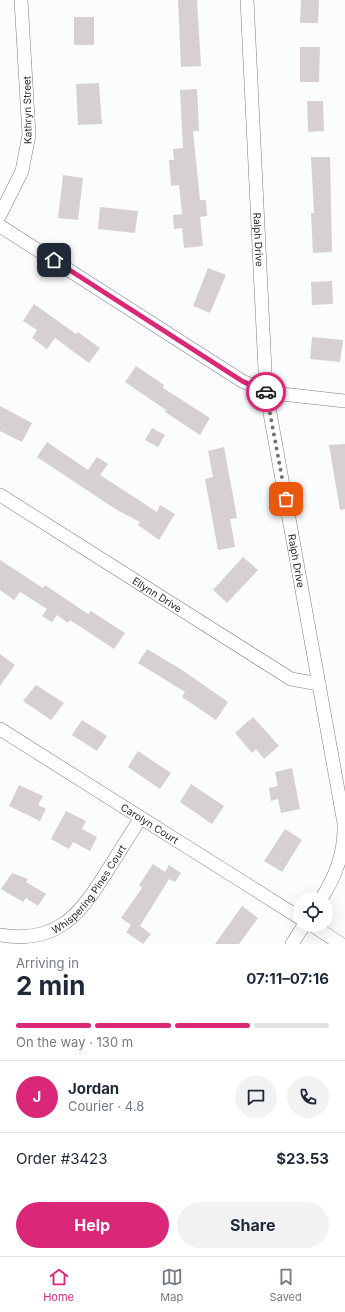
<!DOCTYPE html>
<html lang="en">
<head>
<meta charset="utf-8">
<style>
	:root { --surface:#fff; --page:#f2f2f3; --text:#1f2937; --muted:#747a83; --line:#e0e1e3; --accent:#db2777 }
	body { margin:0; font-family:Inter,sans-serif; background:var(--page); color:var(--text); height:100vh; display:flex; flex-direction:column; font-size:15px; white-space:nowrap }
	* { box-sizing:border-box; margin:0 }
	p { font-size:13px; color:var(--muted) }
	.icon { flex:none; width:22px; height:22px; fill:none; stroke:currentColor; stroke-width:2; stroke-linecap:round; stroke-linejoin:round }
	.map { position:relative; height:944px; overflow:hidden }
	.details { display:flex; flex-direction:column; background:var(--surface); flex:1 }
	.details>* { flex:none }
	.buttons { position:absolute; left:293px; top:892px; display:grid; gap:8px }
	.buttons a { display:grid; place-items:center; width:40px; height:40px; border-radius:50%; background:var(--surface); box-shadow:0 4px 16px #0002; font-size:20px }
	.pin { position:absolute; display:grid; place-items:center; width:34px; height:34px; color:#fff; margin:-17px; border-radius:8px; box-shadow:0 2px 6px #0006 }
	.courier { position:absolute; display:grid; place-items:center; width:40px; height:40px; margin:-20px; border:3px solid #db2777; border-radius:50%; background:#fff; color:#222; box-shadow:0 1px 5px #0007 }
	.headline em { font-style:normal; font-weight:700 }
	.headline div { display:flex; flex-direction:column-reverse }
	.headline { display:flex; align-items:center; justify-content:space-between; height:68px; padding:0 16px }
	h1 { font-size:26px; font-weight:700; line-height:30px }
	.bar { display:grid; grid-template-columns:repeat(4,1fr); gap:6px 4px; align-content:center; height:48px; padding:0 16px }
	.bar i { height:5px; border-radius:3px; background:var(--line) }
	.bar .selected { background:var(--accent) }
	.bar p { grid-column:span 4 }
	.line { display:flex; align-items:center; gap:10px; padding:0 16px; border-top:1px solid var(--line) }
	.line div { flex:1 }
	.round { display:grid; place-items:center; flex:none; width:42px; height:42px; border-radius:21px; background:var(--page) }
	.button { display:flex; gap:8px; margin-top:auto; padding:8px 16px }
	.button a { flex:1; height:46px; border-radius:24px; background:var(--accent); color:#fff; font-size:16px; font-weight:700; line-height:46px; text-align:center }
	.button a+a { background:var(--page); color:var(--text) }
	.dock { display:flex; justify-content:space-around; align-items:center; height:56px; border-top:1px solid var(--line); background:var(--surface); font-size:11px; color:var(--muted) }
	.dock a { display:grid; justify-items:center; gap:2px }
	.dock .selected { color:var(--accent) }
	.map>svg:first-child { display:block }
	.building { fill:#d6d0d0 }
	.lines { fill:none; stroke-linecap:round; stroke-linejoin:round }
	.minor-casing { stroke:#7a7c80; stroke-width:14 }
	.minor { stroke:#fff; stroke-width:13 }
	.done { stroke:#727375; stroke-width:4; stroke-dasharray:0 7.2 }
	.route { stroke:#db2777; stroke-width:5 }
	.labels { text-anchor:middle; dominant-baseline:central; stroke-width:3; stroke-linejoin:round; paint-order:stroke }
	.street-label { font-size:10px; fill:#29292b; stroke:#fbfcfe }
</style>
</head>
<body>
<div class="map">
<svg width="345" height="944" viewBox="0 0 345 944">
	<rect width="100%" height="100%" fill="#fbfcfe"/>
	<path class="building" d="M178,0H197L201,66L181,67Z
		M301,0H319L318,23H300Z
		M74,17H94V45H74Z
		M300,47H320L319,82H300Z
		M99,83L102,124L78,125L76,84Z
		M197,89L199,131H193L200,200H206L207,216L200,217L203,246L184,248L182,228L174,229L173,215L182,214L179,185L171,186L169,160H174L173,149L183,148L180,90Z
		M307,101H323L324,131L308,132Z
		M311,157H330L332,252L313,253L311,213H314Z
		M63,175L83,178L78,220L58,218Z
		M100,207L138,211L135,233L98,229Z
		M208,268L226,275L210,313L193,306Z
		M332,281L333,304L312,305L311,282Z
		M34,304L76,334L78,332L100,348L89,363L55,338L47,349L32,338L37,330L23,321Z
		M312,337L343,340L340,362L310,359Z
		M136,366L164,385L163,388L210,418L200,435L165,412L166,410L125,382Z
		M0,406L32,423L22,442L0,431Z
		M152,428L165,435L158,447L145,440Z
		M47,442L88,470L97,457L108,464L100,475L157,512L160,505L175,514L159,540L138,525L140,522L117,510L37,457Z
		M345,444V509L340,510L329,445Z
		M224,447L237,518L230,519L235,547L218,550L205,479L213,477L208,451Z
		M243,557L258,570L227,603L213,590Z
		M0,560L43,588L45,585L88,614L91,611L125,633L114,649L70,620L68,623L57,615L52,622L42,616L47,609L20,592L14,600L0,590Z
		M147,649L182,670L228,702L216,720L182,697L185,692L138,663Z
		M0,654L15,665L0,686Z
		M36,685L64,703L51,720L23,701Z
		M253,717L279,746L264,759L256,749L252,753L235,733Z
		M82,720L107,736L97,751L72,735Z
		M138,751L171,773L160,789L128,767Z
		M292,768L300,809L281,813L278,799L271,801L269,788L278,786L275,772Z
		M191,784L224,806L212,824L180,802Z
		M19,785L43,796L38,805L46,809L40,821L9,806Z
		M66,811L86,821L82,829L97,837L90,851L73,842L69,849L51,839Z
		M285,829L302,840L282,872L264,861Z
		M153,864L165,872L169,865L181,873L175,882L169,879L140,926L151,934L143,944L126,932L131,925L121,918L142,888L139,885Z
		M12,873L28,879L26,882L46,894L38,906L26,898L23,902L1,889Z
		M242,906L258,918L239,944H215Z"/>
	<g class="lines">
		<g class="minor-casing">
			<g id="minor">
				<path id="s1" d="M247,0L266,391L344,823C345,851 337,875 321,899"/>
				<path d="M0,215L22,171L29,135L21,0"/>
				<path d="M0,226L242,381L266,391L282,394L345,401"/>
				<path id="s2" d="M0,495L291,679L319,684"/>
				<path id="s3" d="M0,729L300,918"/>
				<path d="M312,925L341,944"/>
				<path id="s4" d="M0,935C55,944 78,917 104,876C116,857 128,838 140,819"/>
				<path d="M292,944L304,925"/>
			</g>
		</g>
		<use href="#minor" class="minor"/>
	</g>
	<g class="lines">
		<path class="done" d="M266,392L286,499"/>
		<path class="route" d="M54,260L242,381L266,392"/>
	</g>
	<g class="labels">
		<g class="street-label">
			<text transform="translate(27 110) rotate(-91)">Kathryn Street</text>
			<text stroke="none"><textPath href="#s1" startOffset="240">Ralph Drive</textPath></text>
			<text stroke="none"><textPath href="#s1" startOffset="564">Ralph Drive</textPath></text>
			<text stroke="none"><textPath href="#s2" startOffset="186">Ellynn Drive</textPath></text>
			<text stroke="none"><textPath href="#s3" startOffset="177">Carolyn Court</textPath></text>
			<text stroke="none"><textPath href="#s4" startOffset="109">Whispering Pines Court</textPath></text>
		</g>
	</g>
</svg>
<div class="buttons">
<a><svg class="icon" aria-label="locate" viewBox="0 0 24 24"><circle cx="12" cy="12" r="6"/><path d="M12 2v4M12 18v4M2 12h4M18 12h4"/></svg></a>
</div>
<div class="pin" style="left:286px;top:499px;background:#ea580c"><svg class="icon" aria-label="bag" viewBox="0 0 24 24"><path d="M5 8h14l-1 12H6zM9 8a3 3 0 0 1 6 0"/></svg></div>
<div class="pin" style="left:54px;top:260px;background:#1f2937"><svg class="icon" aria-label="home" viewBox="0 0 24 24"><path d="M3 11l9-7 9 7M6 9v11h12V9"/></svg></div>
<div class="courier" style="left:266px;top:392px"><svg class="icon" aria-label="car" viewBox="0 0 24 24"><path d="M5 17H2v-5l4-1 3-4h7l3 4 3 1v5h-3M9 17h6M6 11h13"/><circle cx="7" cy="17" r="2"/><circle cx="17" cy="17" r="2"/></svg></div>
</div>
<section class="details">
<div class="headline"><div><h1>2 min</h1><p>Arriving in</p></div><em>07:11–07:16</em></div>
<div class="bar"><i class="selected"></i><i class="selected"></i><i class="selected"></i><i></i><p>On the way · 130 m</p></div>
<div class="line" style="height:72px"><b class="round" style="background:var(--accent);color:#fff">J</b><div><b>Jordan</b><p>Courier · 4.8</p></div><a class="round"><svg class="icon" aria-label="chat" viewBox="0 0 24 24"><path d="M4 5h16v11H9l-5 4z"/></svg></a><a class="round"><svg class="icon" aria-label="phone" viewBox="0 0 24 24"><path d="M5 4h4l2 5-3 2q2 4 5 5l2-3 5 2v4C11 20 4 13 5 4z"/></svg></a></div>
<div class="line" style="height:52px"><div>Order #3423</div><b>$23.53</b></div>
<div class="button"><a>Help</a><a>Share</a></div>
</section>
<nav class="dock">
<a class="selected"><svg class="icon" aria-label="home" viewBox="0 0 24 24"><path d="M3 11l9-7 9 7M6 9v11h12V9"/></svg>Home</a>
<a><svg class="icon" aria-label="map" viewBox="0 0 24 24"><path d="M3 6l6-2 6 2 6-2v14l-6 2-6-2-6 2zM9 4v14M15 6v14"/></svg>Map</a>
<a><svg class="icon" aria-label="saved" viewBox="0 0 24 24"><path d="M7 4h10v16l-5-4-5 4z"/></svg>Saved</a>
</nav>
</body>
</html>
